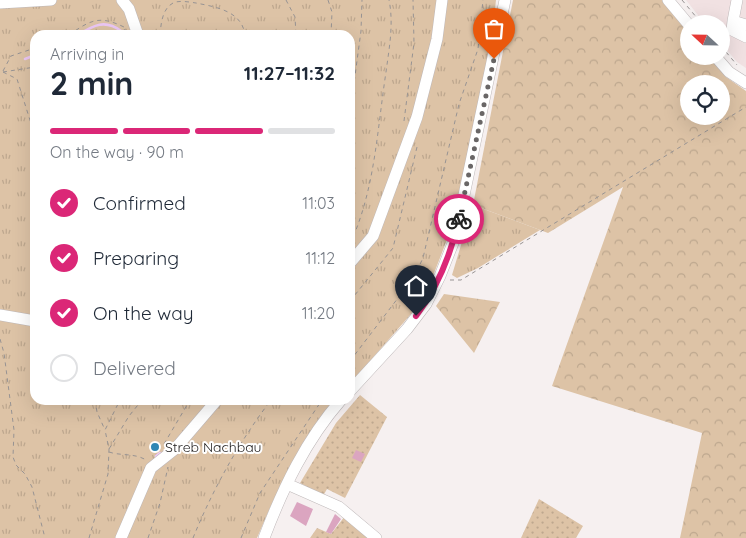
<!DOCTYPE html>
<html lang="en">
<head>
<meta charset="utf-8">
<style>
	:root { --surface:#fff; --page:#f6f6f7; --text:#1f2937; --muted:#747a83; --line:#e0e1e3; --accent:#db2777 }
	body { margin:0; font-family:Quicksand,sans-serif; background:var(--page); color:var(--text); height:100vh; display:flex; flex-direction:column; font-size:19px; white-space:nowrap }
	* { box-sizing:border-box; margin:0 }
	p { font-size:16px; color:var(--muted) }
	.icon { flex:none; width:28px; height:28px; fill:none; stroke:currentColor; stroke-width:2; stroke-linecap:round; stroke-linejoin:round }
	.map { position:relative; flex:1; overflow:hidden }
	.details { position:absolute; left:30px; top:30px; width:325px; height:375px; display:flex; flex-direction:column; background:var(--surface); border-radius:15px; box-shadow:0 5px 20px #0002 }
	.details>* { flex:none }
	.needle { width:32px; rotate:292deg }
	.tools { position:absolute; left:680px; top:15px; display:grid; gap:10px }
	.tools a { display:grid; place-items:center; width:50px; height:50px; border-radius:50%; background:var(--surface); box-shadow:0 5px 20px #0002; font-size:25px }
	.pin { position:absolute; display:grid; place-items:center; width:42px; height:42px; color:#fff; margin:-51px -21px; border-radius:50% 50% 50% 0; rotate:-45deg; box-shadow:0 0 5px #0007 }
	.pin .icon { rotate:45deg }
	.courier { position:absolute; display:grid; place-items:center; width:50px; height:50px; margin:-25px; border:4px solid #db2777; border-radius:50%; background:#fff; color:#222; box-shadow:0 1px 6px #0007 }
	.summary em { font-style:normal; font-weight:700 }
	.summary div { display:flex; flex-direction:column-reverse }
	.summary { display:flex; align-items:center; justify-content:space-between; height:85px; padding:0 20px }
	h1 { font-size:32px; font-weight:700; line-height:38px }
	.bar { display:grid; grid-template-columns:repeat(4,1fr); gap:8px 5px; align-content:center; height:60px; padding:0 20px }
	.bar i { height:6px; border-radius:4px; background:var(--line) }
	.bar .on { background:var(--accent) }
	.bar p { grid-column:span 4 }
	ol { padding:0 20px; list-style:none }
	li { display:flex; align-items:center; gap:15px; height:55px }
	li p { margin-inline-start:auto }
	li .icon { padding:5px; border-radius:50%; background:var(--accent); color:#fff; stroke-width:4 }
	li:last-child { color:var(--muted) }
	li i { width:28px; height:28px; border:2px solid var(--line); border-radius:50% }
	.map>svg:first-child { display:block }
	.built { fill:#f1e1e2 }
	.grass { fill:url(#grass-tufts) }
	.forest { fill:url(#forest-crowns); fill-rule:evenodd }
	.garden { fill:url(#garden-dots) }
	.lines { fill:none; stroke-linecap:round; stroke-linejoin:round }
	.stream { stroke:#ecc8f6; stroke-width:2.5 }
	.building { fill:#dba5c0 }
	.minor-casing { stroke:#beb8b9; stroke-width:12 }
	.path { stroke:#979393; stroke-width:1; stroke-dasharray:4 4; stroke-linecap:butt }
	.minor { stroke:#fff; stroke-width:11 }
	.done { stroke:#696666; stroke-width:5; stroke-dasharray:0 9 }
	.route { stroke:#db2777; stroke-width:6 }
	.poi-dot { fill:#2f87b5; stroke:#fff; stroke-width:2 }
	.labels { text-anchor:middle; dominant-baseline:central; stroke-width:4; stroke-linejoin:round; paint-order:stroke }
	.poi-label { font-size:14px; fill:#1d1b1b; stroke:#fff; text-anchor:start }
</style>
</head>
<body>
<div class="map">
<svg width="746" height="538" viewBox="0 0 746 538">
	<defs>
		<pattern id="grass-tufts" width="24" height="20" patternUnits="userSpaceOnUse" patternTransform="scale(1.25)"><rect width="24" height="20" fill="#ddc3a6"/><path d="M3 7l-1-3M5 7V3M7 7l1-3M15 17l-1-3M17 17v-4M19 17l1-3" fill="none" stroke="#bda78e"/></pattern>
		<pattern id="forest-crowns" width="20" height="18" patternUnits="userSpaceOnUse" patternTransform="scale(1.25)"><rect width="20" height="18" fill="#ddc3a6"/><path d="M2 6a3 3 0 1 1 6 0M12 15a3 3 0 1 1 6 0" fill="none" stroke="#bda78e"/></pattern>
		<pattern id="garden-dots" width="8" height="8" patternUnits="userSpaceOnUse" patternTransform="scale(1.25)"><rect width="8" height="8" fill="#ddc3a6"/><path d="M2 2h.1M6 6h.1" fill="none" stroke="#bda78e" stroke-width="1.8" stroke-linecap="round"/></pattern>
	</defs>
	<rect width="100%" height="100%" fill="#f6f0f0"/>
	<path class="built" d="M686,0H746V68L737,62L721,43V24H705Z"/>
	<path class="grass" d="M0,0H496L491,44L452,227L431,281L411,314L350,384V35H35V400H336C300,441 278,488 257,538H0Z
		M473,205L540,230L478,268L457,278L452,275Z"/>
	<path class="forest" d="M513,0H662L689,33V56H708L726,77L746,91V538H680L702,433L552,386L623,187L548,233L473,205ZM689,84H721V116H689Z
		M444,294L500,302L474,353L436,306Z"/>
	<path class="garden" d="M360,395L387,417L345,498L327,489L323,496L300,483L336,423Z
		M539,499L583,526L576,538H521Z
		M345,516L369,538H310L317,528L331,534Z"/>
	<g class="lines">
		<path class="stream" d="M123,33L125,35
			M78,35C94,25 105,19 121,31
			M25,59L35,55
			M157,459L156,456L160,453"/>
	</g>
	<path class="building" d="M356,450L365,454L361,462L352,458Z
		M297,502L313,509L306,526L290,516Z
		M335,514L341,519L331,534L326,532Z"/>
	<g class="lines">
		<g class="minor-casing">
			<path id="minor" d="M122,0L129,9L138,35
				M668,0L689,25
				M737,0L733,21L746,25
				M0,3L51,0
				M733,21L732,30L746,37
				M715,56L729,72L746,83
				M350,263L373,236L417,117L437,39L442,0
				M0,315L35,321
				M350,391L407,329L426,304L440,276L455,238L505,0
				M287,484L339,507L376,538
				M121,538L151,468L175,449L217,400
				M264,538C283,488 306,440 341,400"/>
		</g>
		<path class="path" d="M286,0L295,17L296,35
			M328,0L332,12L331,35
			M682,0L702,24
			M69,35C92,19 100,15 126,28
			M115,35L126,29
			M160,35C161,24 162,9 173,3C179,0 189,2 196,3C216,7 242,11 245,35
			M721,46L737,65
			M3,71L11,56L35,48
			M3,72L17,79L35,136
			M3,72L35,67
			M350,113L361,31L362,0
			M404,121L414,43L413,0
			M350,244C375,190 377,131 386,72C389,49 394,24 389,0
			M450,280H461L746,107
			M350,301L393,248L417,147
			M0,339L4,353L14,430L13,457L16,465L25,474L32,487L45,538
			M350,361L414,277L423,258L459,104L478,49L483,0
			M95,400L97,412L105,430
			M164,444L190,400
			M109,449L129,416L142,400
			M109,452C121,456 135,453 146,460
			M89,538L108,474L109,449L105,430L120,400
			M148,538L160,503L168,467
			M193,538C213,489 239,442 271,400
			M241,538L260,493L322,400"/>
		<use href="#minor" class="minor"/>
	</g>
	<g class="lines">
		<path class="done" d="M459,219L494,59"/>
		<path class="route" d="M416,316C438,287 451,254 459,219"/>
	</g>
	<circle class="poi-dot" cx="155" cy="447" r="5"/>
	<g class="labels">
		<g class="poi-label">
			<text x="165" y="447">Streb Nachbau</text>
		</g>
	</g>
</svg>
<div class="tools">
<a><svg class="needle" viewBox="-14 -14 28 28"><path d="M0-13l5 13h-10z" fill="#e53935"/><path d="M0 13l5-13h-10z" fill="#747a83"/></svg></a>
<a><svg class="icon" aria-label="locate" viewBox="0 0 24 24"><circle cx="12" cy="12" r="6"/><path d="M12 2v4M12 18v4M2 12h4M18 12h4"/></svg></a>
</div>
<div class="pin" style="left:494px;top:59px;background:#ea580c"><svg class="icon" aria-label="bag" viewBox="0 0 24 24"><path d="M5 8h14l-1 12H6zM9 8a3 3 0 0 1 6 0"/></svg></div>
<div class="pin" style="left:416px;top:316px;background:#1f2937"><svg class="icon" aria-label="home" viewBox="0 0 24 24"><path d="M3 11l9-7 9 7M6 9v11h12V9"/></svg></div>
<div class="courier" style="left:459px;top:219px"><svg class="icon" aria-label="bike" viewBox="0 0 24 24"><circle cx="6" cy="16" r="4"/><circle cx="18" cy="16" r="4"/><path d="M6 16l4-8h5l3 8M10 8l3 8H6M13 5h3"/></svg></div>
<section class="details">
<div class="summary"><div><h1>2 min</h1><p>Arriving in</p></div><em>11:27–11:32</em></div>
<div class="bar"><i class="on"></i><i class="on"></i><i class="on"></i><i></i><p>On the way · 90 m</p></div>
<ol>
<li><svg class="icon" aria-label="check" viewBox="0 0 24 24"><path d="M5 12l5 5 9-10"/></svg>Confirmed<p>11:03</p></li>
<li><svg class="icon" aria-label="check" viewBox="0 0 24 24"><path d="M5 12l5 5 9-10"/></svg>Preparing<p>11:12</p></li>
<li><svg class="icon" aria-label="check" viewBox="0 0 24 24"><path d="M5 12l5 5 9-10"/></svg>On the way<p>11:20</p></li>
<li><i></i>Delivered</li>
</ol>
</section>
</div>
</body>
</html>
